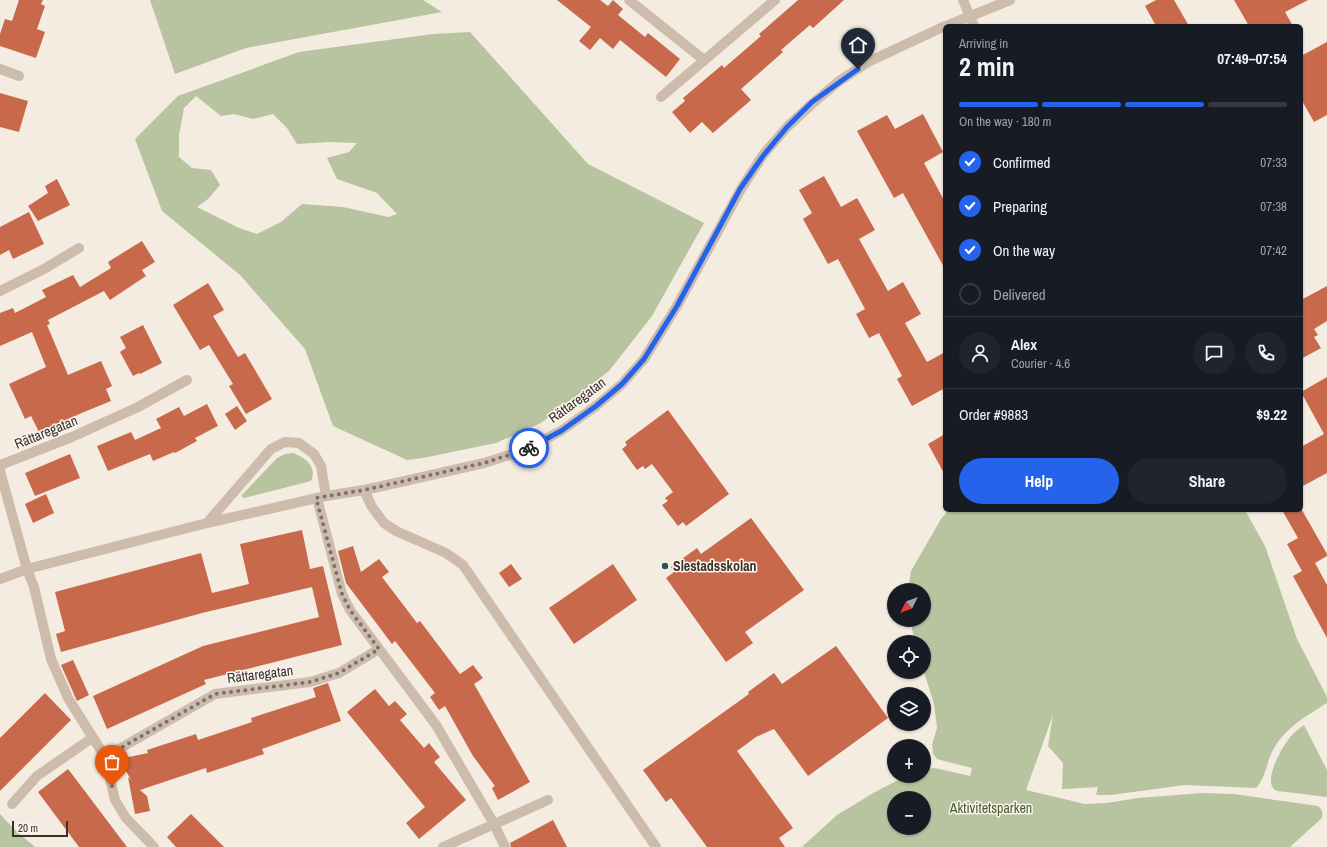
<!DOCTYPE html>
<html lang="en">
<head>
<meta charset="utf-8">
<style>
	:root { --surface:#171b24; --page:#20242c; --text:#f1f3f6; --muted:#9ea1a6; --line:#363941; --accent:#2563eb }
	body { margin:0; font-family:"Archivo Narrow",sans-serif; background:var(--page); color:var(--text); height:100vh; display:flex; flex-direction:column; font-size:15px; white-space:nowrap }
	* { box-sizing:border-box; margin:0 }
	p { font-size:13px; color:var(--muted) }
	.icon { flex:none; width:22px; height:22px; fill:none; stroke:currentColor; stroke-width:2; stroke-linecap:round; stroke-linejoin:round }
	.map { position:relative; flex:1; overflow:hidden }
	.side { position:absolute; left:943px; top:24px; width:360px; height:488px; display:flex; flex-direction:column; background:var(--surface); border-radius:6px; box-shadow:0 1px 3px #0004 }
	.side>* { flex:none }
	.needle { width:26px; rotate:228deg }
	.controls { position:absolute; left:887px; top:583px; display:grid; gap:8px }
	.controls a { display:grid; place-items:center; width:44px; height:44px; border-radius:50%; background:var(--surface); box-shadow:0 1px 3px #0004; font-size:20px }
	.scale { position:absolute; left:12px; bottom:10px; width:56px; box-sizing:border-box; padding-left:4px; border:2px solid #3b302b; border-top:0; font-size:11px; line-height:14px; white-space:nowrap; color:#3b302b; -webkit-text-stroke:3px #fbf5ee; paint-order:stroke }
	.pin { position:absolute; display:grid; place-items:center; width:34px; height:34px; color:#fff; margin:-41px -17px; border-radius:50% 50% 50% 0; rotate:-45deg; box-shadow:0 0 4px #0007 }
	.pin .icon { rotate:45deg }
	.courier { position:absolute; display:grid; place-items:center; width:40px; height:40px; margin:-20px; border:3px solid #2563eb; border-radius:50%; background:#fff; color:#222; box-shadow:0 1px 5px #0007 }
	.overview em { font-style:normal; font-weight:800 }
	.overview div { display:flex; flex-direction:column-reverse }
	.overview { display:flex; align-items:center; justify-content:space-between; height:68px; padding:0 16px }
	h1 { font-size:26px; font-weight:800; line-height:30px }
	.bar { display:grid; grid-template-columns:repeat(4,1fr); gap:6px 4px; align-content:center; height:48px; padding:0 16px }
	.bar i { height:5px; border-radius:3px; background:var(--line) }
	.bar .current { background:var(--accent) }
	.bar p { grid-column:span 4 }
	.line { display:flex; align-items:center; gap:10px; padding:0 16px; border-top:1px solid var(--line) }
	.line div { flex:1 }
	.round { display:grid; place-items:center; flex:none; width:42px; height:42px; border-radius:21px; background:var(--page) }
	ol { padding:0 16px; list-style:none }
	li { display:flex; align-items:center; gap:12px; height:44px }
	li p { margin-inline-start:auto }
	li .icon { padding:4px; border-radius:50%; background:var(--accent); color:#fff; stroke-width:4 }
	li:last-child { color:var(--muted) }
	li i { width:22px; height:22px; border:2px solid var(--line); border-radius:50% }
	.button { display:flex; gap:8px; margin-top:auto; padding:8px 16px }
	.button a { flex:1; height:46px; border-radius:24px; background:var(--accent); color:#fff; font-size:16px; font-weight:800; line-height:46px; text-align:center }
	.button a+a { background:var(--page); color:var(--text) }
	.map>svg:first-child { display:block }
	.green { fill:#b8c4a0; fill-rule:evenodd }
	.building { fill:#c8694b }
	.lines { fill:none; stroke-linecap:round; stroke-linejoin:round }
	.minor { stroke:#cdbbac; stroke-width:10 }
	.done { stroke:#7c716b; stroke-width:4; stroke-dasharray:0 7.2 }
	.route { stroke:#2563eb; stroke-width:5 }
	.poi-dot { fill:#1f5a5e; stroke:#fbf5ee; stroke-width:1.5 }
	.labels { text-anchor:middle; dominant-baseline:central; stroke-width:3; stroke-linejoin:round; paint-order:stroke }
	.street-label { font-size:14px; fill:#3b302b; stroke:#fbf5ee }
	.poi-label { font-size:14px; font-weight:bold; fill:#3b302b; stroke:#fbf5ee; text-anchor:start }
	.park-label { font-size:14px; fill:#4a5a2e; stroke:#fbf5ee }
</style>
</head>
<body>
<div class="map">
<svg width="1327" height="847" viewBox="0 0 1327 847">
	<rect width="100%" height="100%" fill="#f4ebe1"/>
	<path class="green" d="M150,0H423L442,12L246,48L175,74Z
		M470,32L588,164L704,223L652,316L609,371L541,423L496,443L423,458L407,460L333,426L305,349L240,275L162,211L135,139L178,96L299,52L433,34ZM196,96L221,116L234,114L253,119L273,114L287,128L297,144L329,142L357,143L349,152L327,158L337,179L377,193L397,214L388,217L343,207L302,204L281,222L257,234L239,228L197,207L208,199L220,185L211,170L192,168L179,157V135L184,108Z
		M293,453C304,457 318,466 311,481L244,498L241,496L277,458L285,454Z
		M949,510H1245L1265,546L1297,639L1327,697V703C1305,717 1284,728 1272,752C1267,762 1264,781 1256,788L1185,785L1111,795H1096L1098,787L1062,789L1063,763L1048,746L1053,715L1026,790L1085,804L1107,803L1138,798L1202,793L1234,794L1318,806C1322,809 1323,812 1322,818L1290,847H802L837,815L875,792L906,776H924V769L935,768L970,776L972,768L937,759L933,754L932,745L937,728L934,704L924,672V642H915L910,620H924V590H908L911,571L941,519ZM894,798H924V828H894Z
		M1304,725L1327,770V797L1278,791C1261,786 1279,753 1286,743C1290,736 1297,730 1304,725Z
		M0,814L16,831L35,847H0Z"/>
	<path class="building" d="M19,0H43L41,4L45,6L37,29L45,32L36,58L0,46V34L5,19L12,21Z
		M557,0H600L608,6L613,0L623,9L618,15L645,37L648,33L680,59L666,77L620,40L613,49L600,38L590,50L579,41L591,27Z
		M798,0H844L813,28L810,25L781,50L783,52L741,89L751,100L713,133L702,122L690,133L672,112L685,101L683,98L722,65L724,68L761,36L759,34Z
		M1156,0H1174L1189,26H1156L1145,6Z
		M1234,0H1308L1285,12L1293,26H1249Z
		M1327,42V115L1314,122L1301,99V56Z
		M0,93L28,101L19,132L0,127Z
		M923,114L943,152L924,163L945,202V269L903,193L894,198L857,131L887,115L895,129Z
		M824,176L841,207L857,198L875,230L859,239L888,291L903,282L921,314L905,323L927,362L945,352V388L912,406L897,379L902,376L879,333L869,338L856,314L865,309L838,259L828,264L803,219L812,213L799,190Z
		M57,179L70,205L38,221L28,206L48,193L45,186Z
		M29,212L44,244L13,259L9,250L0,255V227Z
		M142,241L155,262L142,270L146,276L110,300L104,291L48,320L50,324L47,325L68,375L101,361L112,386L106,389L111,401L84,412L39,432L31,416L25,419L9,384L46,367L32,332L0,346V313L13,308L15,313L46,297L42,290L73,275L80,287L111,268L108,262Z
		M208,283L224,310L213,316L238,357L245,353L272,399L246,414L229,386L233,384L209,345L200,350L173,305Z
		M1327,286V321L1314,329L1318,335L1314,337L1321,348L1301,359V300Z
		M143,325L162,363L140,374L139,373L133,376L120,352L126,348L120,337Z
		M1327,377V473L1301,487V447L1324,434L1301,392Z
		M207,404L218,426L195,438L197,441L175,453L174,452L153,461L150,454L108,471L97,446L131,432L135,440L161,428L156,419L179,407L184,416Z
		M237,406L247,421L235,430L225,414Z
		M668,410L729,494L686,526L683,522L678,526L662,505L668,501L665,498L673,492L652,464L645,469L643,466L637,470L622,449L627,445L625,442Z
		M945,434V475L928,444Z
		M70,454L80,478L35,496L25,473Z
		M46,494L54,513L33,523L25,504Z
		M1282,510H1302L1327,554V556L1315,563L1327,585V638L1293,576L1302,571L1287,544L1298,538Z
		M751,518L804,590L745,632L753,643L726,662L666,578L674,572L671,567L697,548L701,554Z
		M302,530L310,569L323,566L342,645L204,680L206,684L107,729L93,696L203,646L319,617L312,587L202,613L61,652L56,634L65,631L55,592L201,553L212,593L249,584L240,544Z
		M353,546L361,572L379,559L389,572L382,577L417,623L420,621L460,674L473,665L483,678L474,684L530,782L498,800L492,788L495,786L473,756L445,706L439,710L430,697L435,693L395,641L392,644L346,583L338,551Z
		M511,564L522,579L509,587L499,573Z
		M613,564L637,600L574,644L549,608Z
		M836,646L888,718L808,776L774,729L756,737L737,751L793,828L779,838L785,847H707L671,798L666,802L643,770L749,694L748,692L774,673L782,684Z
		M73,660L89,695L77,701L61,665Z
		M328,683L341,721L262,749L264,754L207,773L206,768L140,790L147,796L150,811L135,814L128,777L131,780L126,771L124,758L148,753L147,750L196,734L198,740L252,722L251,718L316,697L313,688Z
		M375,689L389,706L395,701L407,714L400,720L424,748L429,743L440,757L434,762L466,800L419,839L406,823L425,807L347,712Z
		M45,693L71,720L0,791V738Z
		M68,769L84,790L127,847H79L38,792Z
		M191,814L224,847H176L167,837Z
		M553,820L567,847H511L510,843Z"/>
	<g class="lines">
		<path class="minor" d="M629,0L704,60
			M963,0L974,26
			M946,26L1010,0
			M0,69L19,76
			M661,97L775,0
			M0,291L44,269L79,248
			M0,465L72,437L138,407L187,380
			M0,471L27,569L34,587L51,659L68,698L105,757L115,800L126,818L154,847
			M364,490L372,507L384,523L396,531L446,553L463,565L656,847
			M317,498L342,594L350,610L436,725L494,824L505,847
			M207,523L271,449L285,442L299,443L314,454L321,466L326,496
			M0,579L27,569L207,523L326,496L364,490L405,481L484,463L522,451L561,431L596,406L622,384L644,359L677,306L741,189L763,155L787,127L813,103L838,82L868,62L945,26
			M105,757L215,694L310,682L339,673L379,649
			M12,804L37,776L92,738
			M443,847L548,800"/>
	</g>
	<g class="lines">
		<path class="done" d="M112,786L105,757L215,694L310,682L339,673L379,649L350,610L342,594L316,498L364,490L484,463L522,451L529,448"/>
		<path class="route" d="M529,448L561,431L596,406L622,384L644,359L677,306L740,189L763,156L787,127L812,102L858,69"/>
	</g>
	<circle class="poi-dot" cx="665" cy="566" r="4"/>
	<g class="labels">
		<g class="street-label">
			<text transform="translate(577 400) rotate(-36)">Rättaregatan</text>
			<text transform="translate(46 432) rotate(-22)">Rättaregatan</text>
			<text transform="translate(260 674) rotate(-7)">Rättaregatan</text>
		</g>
		<g class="poi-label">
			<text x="673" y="566">Slestadsskolan</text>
		</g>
		<g class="park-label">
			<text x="991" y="808">Aktivitetsparken</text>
		</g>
	</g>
</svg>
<div class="controls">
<a><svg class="needle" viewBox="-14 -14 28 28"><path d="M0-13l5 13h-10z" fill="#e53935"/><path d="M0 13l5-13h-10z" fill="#9ea1a6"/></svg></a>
<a><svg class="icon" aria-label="locate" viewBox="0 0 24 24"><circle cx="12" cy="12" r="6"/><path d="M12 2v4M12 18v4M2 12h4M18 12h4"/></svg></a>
<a><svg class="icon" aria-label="layers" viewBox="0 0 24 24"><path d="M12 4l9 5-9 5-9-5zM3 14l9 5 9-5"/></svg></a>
<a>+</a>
<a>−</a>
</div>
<div class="scale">20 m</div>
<div class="pin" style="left:112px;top:786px;background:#ea580c"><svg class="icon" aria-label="bag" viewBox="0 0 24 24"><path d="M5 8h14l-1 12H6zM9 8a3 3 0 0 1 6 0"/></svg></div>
<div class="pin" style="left:858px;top:69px;background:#1f2937"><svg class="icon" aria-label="home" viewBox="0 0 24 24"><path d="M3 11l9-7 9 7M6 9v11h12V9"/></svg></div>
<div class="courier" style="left:529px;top:448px"><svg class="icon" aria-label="bike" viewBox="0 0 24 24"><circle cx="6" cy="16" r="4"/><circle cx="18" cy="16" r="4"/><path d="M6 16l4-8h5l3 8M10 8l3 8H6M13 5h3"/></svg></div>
<section class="side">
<div class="overview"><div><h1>2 min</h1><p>Arriving in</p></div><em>07:49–07:54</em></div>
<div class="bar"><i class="current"></i><i class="current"></i><i class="current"></i><i></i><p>On the way · 180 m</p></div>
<ol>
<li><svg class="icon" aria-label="check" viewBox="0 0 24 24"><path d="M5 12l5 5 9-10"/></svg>Confirmed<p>07:33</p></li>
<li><svg class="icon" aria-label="check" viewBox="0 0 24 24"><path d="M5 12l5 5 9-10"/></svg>Preparing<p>07:38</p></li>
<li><svg class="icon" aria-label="check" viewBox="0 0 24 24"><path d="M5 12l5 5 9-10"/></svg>On the way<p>07:42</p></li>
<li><i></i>Delivered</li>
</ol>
<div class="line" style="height:72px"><a class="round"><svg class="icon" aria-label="person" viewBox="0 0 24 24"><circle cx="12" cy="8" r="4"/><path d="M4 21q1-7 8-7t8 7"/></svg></a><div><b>Alex</b><p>Courier · 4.6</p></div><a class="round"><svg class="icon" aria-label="chat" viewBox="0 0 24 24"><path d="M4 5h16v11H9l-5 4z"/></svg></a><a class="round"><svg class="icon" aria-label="phone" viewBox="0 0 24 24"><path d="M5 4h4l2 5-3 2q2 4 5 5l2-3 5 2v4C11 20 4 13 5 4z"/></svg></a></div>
<div class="line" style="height:52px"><div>Order #9883</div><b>$9.22</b></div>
<div class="button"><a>Help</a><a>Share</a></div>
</section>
</div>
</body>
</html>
